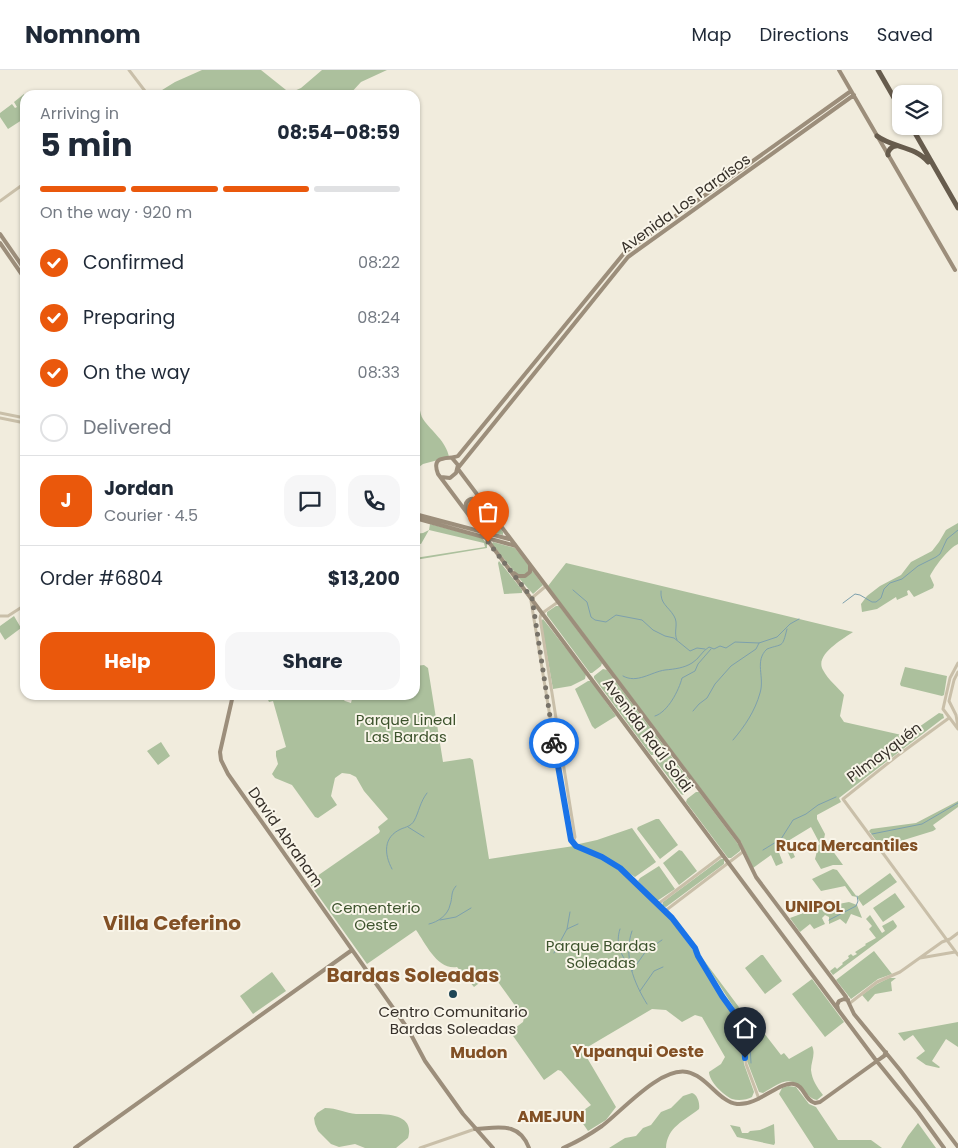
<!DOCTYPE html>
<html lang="en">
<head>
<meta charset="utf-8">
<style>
	:root { --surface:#fff; --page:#f6f6f7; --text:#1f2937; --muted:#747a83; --line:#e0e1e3; --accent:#ea580c }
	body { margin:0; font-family:Poppins,sans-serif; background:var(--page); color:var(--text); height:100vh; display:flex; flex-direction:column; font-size:19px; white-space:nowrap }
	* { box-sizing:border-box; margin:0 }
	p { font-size:16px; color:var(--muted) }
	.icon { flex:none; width:28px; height:28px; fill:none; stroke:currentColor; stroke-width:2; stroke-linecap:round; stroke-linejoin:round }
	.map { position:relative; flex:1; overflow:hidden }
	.details { position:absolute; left:20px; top:20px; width:400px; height:610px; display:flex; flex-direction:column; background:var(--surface); border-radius:15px; box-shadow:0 1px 4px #0004 }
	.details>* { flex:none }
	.fabs { position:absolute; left:892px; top:15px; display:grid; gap:10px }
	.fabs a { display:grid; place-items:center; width:50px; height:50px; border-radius:10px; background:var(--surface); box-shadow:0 1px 4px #0004; font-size:25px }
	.pin { position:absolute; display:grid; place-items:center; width:42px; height:42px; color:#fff; margin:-51px -21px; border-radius:50% 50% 50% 0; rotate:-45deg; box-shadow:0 0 5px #0007 }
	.pin .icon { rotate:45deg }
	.courier { position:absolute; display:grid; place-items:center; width:50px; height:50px; margin:-25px; border:4px solid #1a73e8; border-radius:50%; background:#fff; color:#222; box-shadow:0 1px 6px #0007 }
	.head em { font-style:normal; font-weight:700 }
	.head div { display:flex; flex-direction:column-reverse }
	.head { display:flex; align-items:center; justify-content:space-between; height:85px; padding:0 20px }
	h1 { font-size:32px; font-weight:700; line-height:38px }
	.bar { display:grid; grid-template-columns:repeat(4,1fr); gap:8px 5px; align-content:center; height:60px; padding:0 20px }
	.bar i { height:6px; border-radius:4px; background:var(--line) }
	.bar .active { background:var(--accent) }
	.bar p { grid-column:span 4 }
	.line { display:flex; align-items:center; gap:12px; padding:0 20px; border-top:1px solid var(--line) }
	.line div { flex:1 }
	.round { display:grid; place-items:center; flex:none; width:52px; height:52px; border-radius:15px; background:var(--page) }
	ol { padding:0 20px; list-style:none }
	li { display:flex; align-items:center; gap:15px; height:55px }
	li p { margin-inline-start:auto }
	li .icon { padding:5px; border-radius:50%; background:var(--accent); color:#fff; stroke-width:4 }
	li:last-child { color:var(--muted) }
	li i { width:28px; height:28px; border:2px solid var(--line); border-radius:50% }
	.cta { display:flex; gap:10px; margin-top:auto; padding:10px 20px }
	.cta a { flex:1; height:58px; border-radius:15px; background:var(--accent); color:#fff; font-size:20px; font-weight:700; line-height:58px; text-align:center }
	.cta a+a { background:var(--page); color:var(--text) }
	header { display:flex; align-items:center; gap:30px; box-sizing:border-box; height:70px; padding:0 25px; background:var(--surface); border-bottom:1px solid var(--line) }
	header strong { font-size:24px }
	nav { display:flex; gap:28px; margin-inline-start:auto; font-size:18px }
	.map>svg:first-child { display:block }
	.green { fill:#acc09d }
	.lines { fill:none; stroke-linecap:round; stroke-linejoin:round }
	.stream { stroke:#7da0ad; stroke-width:1 }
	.tertiary { stroke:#c9bfa9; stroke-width:3 }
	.secondary { stroke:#9c8e7b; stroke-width:4 }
	.trunk { stroke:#675c4d; stroke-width:5 }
	.done { stroke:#777268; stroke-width:5; stroke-dasharray:0 9 }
	.route { stroke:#1a73e8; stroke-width:6 }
	.poi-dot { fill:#204656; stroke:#f9f5e9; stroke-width:2 }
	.labels { text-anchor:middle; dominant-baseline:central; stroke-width:4; stroke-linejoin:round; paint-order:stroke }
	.street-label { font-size:15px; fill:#363029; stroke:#f9f5e9 }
	.park-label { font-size:15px; fill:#3d532d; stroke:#f9f5e9 }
	.poi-label { font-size:15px; fill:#363029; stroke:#f9f5e9 }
	.neighbourhood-label { font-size:16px; font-weight:bold; fill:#825025; stroke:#f9f5e9 }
	.district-label { font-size:20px; font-weight:bold; fill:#825025; stroke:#f9f5e9 }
</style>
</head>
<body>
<header>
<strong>Nomnom</strong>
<nav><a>Map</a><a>Directions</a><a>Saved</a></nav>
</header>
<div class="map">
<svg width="958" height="1078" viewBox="0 0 958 1078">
	<rect width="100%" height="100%" fill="#f1ecdd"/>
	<path class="green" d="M202,0H261L286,20L292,22L301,18L322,0H387L361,12L349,25H154L175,12Z
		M24,24L25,25V48L8,59L0,47V43L12,34L15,38L17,37L14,32Z
		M415,323C420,331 419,343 423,349C432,362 446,371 449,387L423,394L415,400Z
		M472,430C486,434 495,451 503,462V465L482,460L465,439L466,434Z
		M958,453V474C949,478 935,496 930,506L934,515L933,518L914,527L909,520L907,521L908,525L897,530L896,527L877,539L862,542L861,534L867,526L880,516L901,505L911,492L932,481L939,472L946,460Z
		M430,454L482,468L487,474V478L415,490V488L485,477L484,473L429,460L421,474L415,473V464L423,463L429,460Z
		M493,472L515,478L529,496V501L525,505H517L492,474Z
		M499,491L522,520V523L504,524L498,493Z
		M566,493L853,562C843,569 814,585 823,600C828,610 838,617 844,625L840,646L844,652L906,666L939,643L943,644L944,648L942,649L839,728L841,732L817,745V749L825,764L824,769L843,795H833L821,799L815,789L817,781L815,777L820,774L811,757L788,771L795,787L791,789L784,774L778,780L783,793L776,796L771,785L753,798L741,772L548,516Z
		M531,499L543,515L533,524L518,507H523Z
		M556,536H559L602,593L601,596L592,603H590L547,545V542Z
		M14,546L21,558L5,570L0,562V556Z
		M543,549L586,604L585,609L571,616L553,619L541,551Z
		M424,595L428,598L443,692L470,688L473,690L489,789L574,776L604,790L621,802L669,847L692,879L720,926L736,948L741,961L744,994L754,1022L752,1027C747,1030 738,1031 732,1029C723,1025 709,1011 709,1002L721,994L725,987L702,947L695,945L682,952L666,940L652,939L586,978L585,982L586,986L616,1037L606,1050L588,1061L577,1045L591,1035L561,1001L558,1000L544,1010L511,963V961L523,952L524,948L493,905H490L474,917L457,897C437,900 426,874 416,860L367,894L310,814V811L379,763L380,761L378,757L388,749L364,721L356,707L350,704L342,703L335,708L331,726L337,735L318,748L315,747L292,715L275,708L272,704L278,694L276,686V681L286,677L273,631L269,632L266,625H338L345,631L351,633L353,625H415V596Z
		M905,597L947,606L944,625L942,626L901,616L900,614Z
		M603,599L607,600L664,676L654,685H651L594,608V606Z
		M588,611H591L616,646L595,659L592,656L575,619Z
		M161,672L170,686L158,695L147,681Z
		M665,681L668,682L693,715V718L683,725L681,724L656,691V689Z
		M696,722H699L741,778L740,781L731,788H728L686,732L687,729Z
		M958,731V737L933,755L936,759L933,761L881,777L869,761L871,759L916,753Z
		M656,749H659L678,775L660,789L637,759L638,757Z
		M632,758L656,792L635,807L606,787L578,776L579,774L597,770Z
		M679,780L682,781L697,801L679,815L663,793Z
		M721,789H724V794L666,837L662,836L663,832Z
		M659,796L675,819L657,831L638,811L640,808Z
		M833,799L837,800L857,827L890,803L897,812L863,836L857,827L852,826L845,816L821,821L812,809Z
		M895,823L905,837L883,852L873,838Z
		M849,832L857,835L862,848L851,844L846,854L840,849L829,854V847L825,845L822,848L825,854L814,859L810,854L800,862L790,848L817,838Z
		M870,845L882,863L885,861L882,856L893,850L897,856L896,858L833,905L830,901L835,897L837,899L843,894L842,893L849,888L848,886L851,884L853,886L857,884L855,882L866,875L865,874L876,868L869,859L872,856L866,849Z
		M874,881L892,904L878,909L851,929L836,910Z
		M700,885L759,964L764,963L781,985L784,983L789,989L812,976C816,984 811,992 811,1000C812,1010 817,1017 823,1025L817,1030C811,1029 808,1025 804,1021C789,1003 780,1014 763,1023L759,1022L747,991L746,965L744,953Z
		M761,885H763L782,911L765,924L745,898Z
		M272,902L286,921L253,944L240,926Z
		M889,908H896L891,912L892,921L875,924L868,932L862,925L877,914Z
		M812,909L844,952L825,967L792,924Z
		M958,952V977L946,969L932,991L940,997L939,998L926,995L916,988L925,981L913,965L904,971L898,963Z
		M788,1016L796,1017L809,1034L816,1037L838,1070H871L882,1078H814L779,1024L782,1018Z
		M692,1023C698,1025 700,1034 699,1039C684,1051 667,1057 666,1078H609L625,1068L636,1066L643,1058L651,1055L661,1042L671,1038L683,1026Z
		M325,1038C337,1038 346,1043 356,1044C371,1045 417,1038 408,1068L396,1078H365L355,1074L339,1077L331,1074L318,1061L315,1054L314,1048L317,1043Z
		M918,1053L936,1078H901L908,1066Z
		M774,1054L775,1073L774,1075L737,1067L730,1055L740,1057L742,1063H748L750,1061L760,1060Z"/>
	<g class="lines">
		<path class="stream" d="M573,520L587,532L591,547L595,550L606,552L616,545L642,550L653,560L665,566L674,568L690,581L697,578L705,579
			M661,521C660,534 668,536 674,546C679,554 673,562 677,570
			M843,533L855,524L860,525L872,532H876L881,528L884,519L890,513L902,509L918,496L936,487L940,484L947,469L958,460
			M623,606C637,614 651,602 665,600C675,599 684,598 692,593C699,589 702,581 709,577L714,579L720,576L726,578L735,572L759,573L777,567L790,554L799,549
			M693,641L699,634L707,628L715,614L731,596L756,579L759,573
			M655,646C668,642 679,620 682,608L695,601L698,594L711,579
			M733,670C745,656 755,641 760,623C765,607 754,591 767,579C783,573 782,579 787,559
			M408,757L424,767
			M872,764L922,754L958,733
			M763,780L781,769L793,750L806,744L818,735L836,727
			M392,799C384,784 383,767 401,759C406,757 411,756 414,751C419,742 420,732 427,723
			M440,850L456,847L471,838
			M829,850L856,836L858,831L857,826
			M429,854C438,852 448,845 450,835C453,827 450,823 456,816
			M567,859L570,842
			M620,859C615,874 621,885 630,897
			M632,861C623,886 634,913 647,934
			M554,883L567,859L578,854
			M632,901L646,881L662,870
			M640,921L654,901L663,897
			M743,940L740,943L747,959L750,983
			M751,993L750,975L762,962"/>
		<path class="tertiary" d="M129,0L148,25
			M0,131L25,113
			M0,343L25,348
			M0,348L25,353
			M546,516L533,527L531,531L570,769L576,776L602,787L620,798L670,846L695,878L698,886L722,926L741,954L744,966L746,994L759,1029
			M558,532L541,544L540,548L575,767L573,772
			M0,546H8L25,535
			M958,593L950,608L943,639L958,659
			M949,648L897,686L843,729L958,885
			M958,657L956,645L949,631L954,610L958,602
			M658,834L723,785
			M665,841L744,781
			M920,888L955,882
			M850,933L877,912L900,902L942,872L950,869L958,863
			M420,1078L475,1059"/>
		<path class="secondary" d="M839,0L955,200
			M851,21L625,182L458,386C450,390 430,383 438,404L875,989L918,1042L944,1078
			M0,164L25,200
			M0,173L25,209
			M458,398L628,187L854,25
			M458,399L739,772L756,807L846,927L854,944L900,1000L958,1077
			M441,407L450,408L456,403L458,395L452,388
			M465,440L466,433C470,427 476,428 481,433
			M415,444L509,469
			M415,448L516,476
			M514,503L518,506H525L530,502V495
			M233,625L220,682L221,690L228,704L408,959L425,991L463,1044L493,1078
			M838,939L837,935L839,931L844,929L848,930
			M475,1059C498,1058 519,1051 529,1078
			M75,1078L352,880
			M563,1078C577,1072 589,1065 602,1056C622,1041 660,997 687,1002C707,1006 719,1032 737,1034C758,1036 779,1011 794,1014C804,1015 805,1031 815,1033L820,1032L877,991L884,986L886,982"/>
		<path class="trunk" d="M878,0L901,40
			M911,56L958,138
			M877,66C893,78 915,76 928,92
			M888,85C887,81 892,76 896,76"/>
	</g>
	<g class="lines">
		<path class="done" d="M488,472L532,528L554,673"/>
		<path class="route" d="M554,673L571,770L576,776L602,787L620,798L672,848L695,878L698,886L722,926L740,951L744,966L745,988"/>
	</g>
	<circle class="poi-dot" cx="453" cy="924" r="5"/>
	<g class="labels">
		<g class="street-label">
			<text transform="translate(685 133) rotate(-36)">Avenida Los Paraísos</text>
			<text transform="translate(648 665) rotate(53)">Avenida Raúl Soldi</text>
			<text transform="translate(884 682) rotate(-37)">Pilmayquén</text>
			<text transform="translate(286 767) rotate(55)">David Abraham</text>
		</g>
		<g class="park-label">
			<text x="406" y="649">Parque Lineal<tspan x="406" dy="17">Las Bardas</tspan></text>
			<text x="376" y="837">Cementerio<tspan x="376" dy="17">Oeste</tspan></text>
			<text x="601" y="875">Parque Bardas<tspan x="601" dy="17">Soleadas</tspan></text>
		</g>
		<g class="poi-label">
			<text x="453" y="941">Centro Comunitario<tspan x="453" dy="17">Bardas Soleadas</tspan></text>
		</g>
		<g class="neighbourhood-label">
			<text x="847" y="775">Ruca Mercantiles</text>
			<text x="814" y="836">UNIPOL</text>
			<text x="638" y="981">Yupanqui Oeste</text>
			<text x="479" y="982">Mudon</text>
			<text x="551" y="1046">AMEJUN</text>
		</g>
		<g class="district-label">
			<text x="172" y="853">Villa Ceferino</text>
			<text x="413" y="905">Bardas Soleadas</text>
		</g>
	</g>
</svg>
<div class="fabs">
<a><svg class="icon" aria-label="layers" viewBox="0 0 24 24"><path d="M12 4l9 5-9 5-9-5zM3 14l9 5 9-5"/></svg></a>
</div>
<div class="pin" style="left:488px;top:472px;background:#ea580c"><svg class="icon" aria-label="bag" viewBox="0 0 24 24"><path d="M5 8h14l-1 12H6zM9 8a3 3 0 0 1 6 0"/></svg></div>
<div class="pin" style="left:745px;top:988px;background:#1f2937"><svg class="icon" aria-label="home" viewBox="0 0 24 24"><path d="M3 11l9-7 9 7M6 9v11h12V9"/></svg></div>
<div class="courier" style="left:554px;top:673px"><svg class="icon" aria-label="bike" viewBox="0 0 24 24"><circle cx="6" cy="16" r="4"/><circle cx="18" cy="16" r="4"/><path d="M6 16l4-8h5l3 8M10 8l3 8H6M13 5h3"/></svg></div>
<section class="details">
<div class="head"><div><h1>5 min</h1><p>Arriving in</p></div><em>08:54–08:59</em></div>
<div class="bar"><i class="active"></i><i class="active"></i><i class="active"></i><i></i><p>On the way · 920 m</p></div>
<ol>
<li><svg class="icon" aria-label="check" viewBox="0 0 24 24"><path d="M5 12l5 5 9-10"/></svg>Confirmed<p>08:22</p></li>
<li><svg class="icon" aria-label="check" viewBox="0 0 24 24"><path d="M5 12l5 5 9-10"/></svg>Preparing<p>08:24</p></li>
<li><svg class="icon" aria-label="check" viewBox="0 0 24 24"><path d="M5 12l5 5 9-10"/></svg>On the way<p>08:33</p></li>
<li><i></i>Delivered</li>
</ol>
<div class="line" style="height:90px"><b class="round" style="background:var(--accent);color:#fff">J</b><div><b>Jordan</b><p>Courier · 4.5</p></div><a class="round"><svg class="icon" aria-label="chat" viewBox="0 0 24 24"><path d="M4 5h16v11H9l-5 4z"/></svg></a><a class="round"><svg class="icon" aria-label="phone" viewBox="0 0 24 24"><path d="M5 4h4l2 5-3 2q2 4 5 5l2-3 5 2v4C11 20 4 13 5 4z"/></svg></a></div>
<div class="line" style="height:65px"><div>Order #6804</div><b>$13,200</b></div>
<div class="cta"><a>Help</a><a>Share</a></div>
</section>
</div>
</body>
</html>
